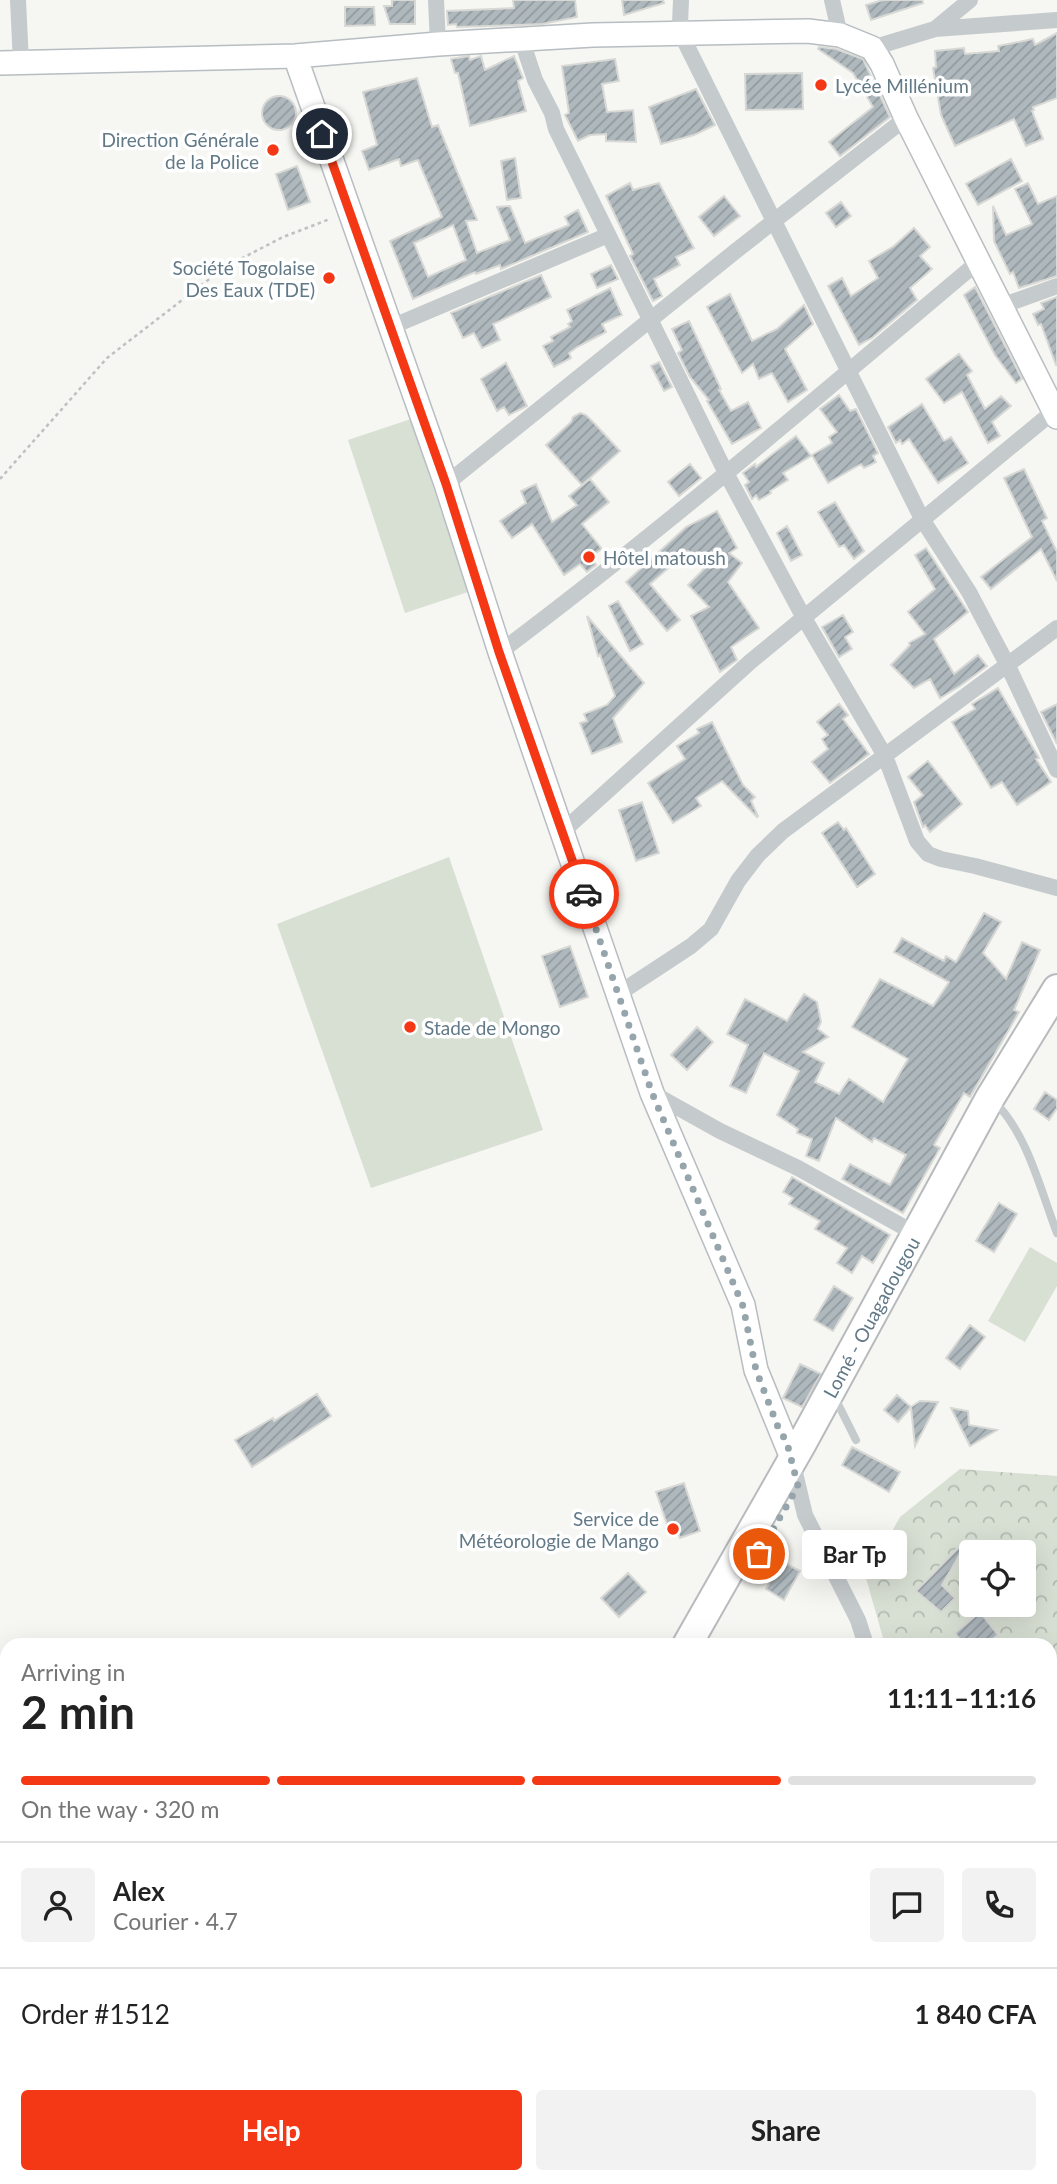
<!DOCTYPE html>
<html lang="en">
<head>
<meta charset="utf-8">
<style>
	:root { --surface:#fff; --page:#f2f2f2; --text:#222; --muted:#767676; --line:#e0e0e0; --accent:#f43815 }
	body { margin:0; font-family:Lato,sans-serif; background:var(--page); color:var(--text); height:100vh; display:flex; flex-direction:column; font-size:26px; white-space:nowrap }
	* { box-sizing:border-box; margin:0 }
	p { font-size:23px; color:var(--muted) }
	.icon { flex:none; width:38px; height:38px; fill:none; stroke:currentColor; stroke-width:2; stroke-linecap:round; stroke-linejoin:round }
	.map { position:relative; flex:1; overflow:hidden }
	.side { position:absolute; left:0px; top:1638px; width:1057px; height:546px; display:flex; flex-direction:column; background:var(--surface); border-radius:21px 21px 0 0; box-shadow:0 7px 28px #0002 }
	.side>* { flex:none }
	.fabs { position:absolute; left:959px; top:1540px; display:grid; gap:14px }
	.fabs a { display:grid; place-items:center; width:77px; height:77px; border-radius:7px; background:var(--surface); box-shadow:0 7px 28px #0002; font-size:35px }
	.pin { position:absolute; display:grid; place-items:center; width:60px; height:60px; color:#fff; margin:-30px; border:4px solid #fff; border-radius:50%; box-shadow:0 2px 7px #0007 }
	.courier { position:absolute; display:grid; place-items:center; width:70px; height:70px; margin:-35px; border:5px solid #f43815; border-radius:50%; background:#fff; color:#222; box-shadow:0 2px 9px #0007 }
	.bubble { position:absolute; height:49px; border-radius:7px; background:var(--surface); box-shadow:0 7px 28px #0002; font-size:23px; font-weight:700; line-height:49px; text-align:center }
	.overview em { font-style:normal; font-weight:700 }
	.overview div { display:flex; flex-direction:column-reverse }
	.overview { display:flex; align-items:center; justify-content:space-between; height:119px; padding:0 21px }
	h1 { font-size:46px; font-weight:700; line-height:52px }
	.bar { display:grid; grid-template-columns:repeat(4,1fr); gap:10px 7px; align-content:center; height:84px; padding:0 21px }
	.bar i { height:9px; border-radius:5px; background:var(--line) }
	.bar .current { background:var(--accent) }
	.bar p { grid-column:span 4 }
	.line { display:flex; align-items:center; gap:18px; padding:0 21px; border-top:2px solid var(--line) }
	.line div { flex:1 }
	.round { display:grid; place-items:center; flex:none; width:74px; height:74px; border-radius:7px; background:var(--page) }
	.cta { display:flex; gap:14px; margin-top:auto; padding:14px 21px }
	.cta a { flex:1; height:80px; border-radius:7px; background:var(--accent); color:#fff; font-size:28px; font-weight:700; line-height:80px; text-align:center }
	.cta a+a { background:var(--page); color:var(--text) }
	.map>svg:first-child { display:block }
	.green { fill:#d8dfd3 }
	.forest { fill:url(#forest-crowns); fill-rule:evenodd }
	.building { fill:url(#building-hatch); stroke:#d8d8d5; stroke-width:2; fill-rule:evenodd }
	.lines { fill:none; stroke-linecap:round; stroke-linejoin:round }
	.secondary-casing { stroke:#b7bdc1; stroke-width:26 }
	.highway-casing { stroke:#b7bbbe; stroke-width:32 }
	.path { stroke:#bec1c3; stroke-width:2.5; stroke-dasharray:3.5 3.5; stroke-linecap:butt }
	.lane { stroke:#c5cacd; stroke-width:8 }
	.street { stroke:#c5cacd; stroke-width:16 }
	.secondary { stroke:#fff; stroke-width:23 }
	.highway { stroke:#fff; stroke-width:28 }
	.done { stroke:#96a5ac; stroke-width:7; stroke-dasharray:0 12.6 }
	.route { stroke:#f43815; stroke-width:9 }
	.poi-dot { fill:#f43815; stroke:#fff; stroke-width:2.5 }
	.labels { text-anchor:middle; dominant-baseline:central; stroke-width:7; stroke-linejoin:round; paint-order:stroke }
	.poi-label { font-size:19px; fill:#627987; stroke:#fff; text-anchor:start }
	.street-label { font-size:19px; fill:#627987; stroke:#fff }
</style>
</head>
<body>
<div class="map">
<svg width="1057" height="2184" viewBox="0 0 1057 2184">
	<defs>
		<pattern id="forest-crowns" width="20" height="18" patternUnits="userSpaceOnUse" patternTransform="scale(1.75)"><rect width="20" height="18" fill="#d8dfd3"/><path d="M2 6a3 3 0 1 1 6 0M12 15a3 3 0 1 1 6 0" fill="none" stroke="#b3bab1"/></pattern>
		<pattern id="building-hatch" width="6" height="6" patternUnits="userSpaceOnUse" patternTransform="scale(1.75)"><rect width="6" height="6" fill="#aeb8bd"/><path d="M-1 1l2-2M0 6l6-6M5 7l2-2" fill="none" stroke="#919a9f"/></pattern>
	</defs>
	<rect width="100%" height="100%" fill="#f6f6f2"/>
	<path class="green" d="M411,419L468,592L405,613L348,440Z
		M449,857L543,1130L371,1188L277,924Z
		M1030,1247L1057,1263V1286L1025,1342L988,1321Z"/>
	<path class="forest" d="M960,1469L1057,1476V1860L1050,1863V1645H885L866,1578L900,1517ZM971,1552H1024V1605H971Z"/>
	<path class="building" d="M392,0H415V24H390L384,6H392Z
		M513,0H575L577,17L542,24L517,25L457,27L456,24L448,25L447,11L514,8Z
		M622,0H663L664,3L624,15Z
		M883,0H922L923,3L871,20L866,5Z
		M345,7H374L375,25L345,26Z
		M1057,33V98L1033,107L1034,110L1032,111L1043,139L1026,146L1014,119L955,146L941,115L933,68L936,67L935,51L964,48L965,54L999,51L998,46L1033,39L1035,45Z
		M819,47L836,49L863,59L890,117L840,156L829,142L873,107L853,73L818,49Z
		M469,56L470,60L481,56L485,70L514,56L523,78L518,81L526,111L470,126L458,73H455L451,59Z
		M615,59L619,81L602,84L607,112L633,110L636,142L606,141V134L590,135L578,141L565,115L569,113L562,66Z
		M802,73L803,109L746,110L745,74Z
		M417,78L432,127L438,125L477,220L466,221L477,253L510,240L497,207L510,206L525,243L569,225L565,217L578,210L588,232L501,269L500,265L476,274L475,272L413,299L390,241L442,217L418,160L401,166L399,159L369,170L362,151L377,145L363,92ZM453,225L466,260L428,277L414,243Z
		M696,89L715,125L694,135L661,144L649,107Z
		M262 113a17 17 0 1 1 34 0a17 17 0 1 1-34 0Z
		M515,158L521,198L507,200L501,161Z
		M1011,159L1022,181L978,205L966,184Z
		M297,166L310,202L288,210L276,174Z
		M630,183L633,190L659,183L694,248L676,257L680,265L654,279L662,296L653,301L630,256L633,254L606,196Z
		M1028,183L1038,204L1057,196V276L1019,288L1013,272L1010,274L994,241L993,206L1006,235L1030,225L1032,224L1015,189Z
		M724,196L740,216L714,236L699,217Z
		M841,202L851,216L836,227L826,213Z
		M914,228L930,247L920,256L932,269L910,288L917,300L872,338L859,345L828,286L842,278L851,296L878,278L869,261L894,246Z
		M611,265L618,279L597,288L591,274Z
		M541,275L551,297L493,324L500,340L482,348L474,333L463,338L451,313Z
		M975,287L1022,379L1016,383L995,355L964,295Z
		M610,288L622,315L602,324L606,332L577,347L569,353L571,358L554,367L543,346L553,341L551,337L570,327L568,324L572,321L567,310Z
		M730,294L752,341L777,329L804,305L813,324L785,349L807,390L788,402L772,373L759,379L753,364L742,373L707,307Z
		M1057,297V365H1056L1041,324L1038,325L1033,314L1044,309L1041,303Z
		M689,321L721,389L719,390L731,411L748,402L761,428L732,444L707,401L709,400L690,377L678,353L682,350L672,329Z
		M959,354L972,371L967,375L985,409L1001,396L1011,406L992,422L1000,436L988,443L962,392L944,403L926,379Z
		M659,362L672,387L664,391L651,366Z
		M506,363L527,406L509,415L504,407L497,411L481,379Z
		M839,395L850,411L856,409L878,453L873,456L876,462L864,468L861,464L828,483L812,455L832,443L829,437L837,432L820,409Z
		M922,404L944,441L951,437L968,463L938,483L909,439L902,444L900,440L896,443L888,427Z
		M580,413L586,415L595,424L620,451L582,485L546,445L571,422L573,417Z
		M796,436L811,456L783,473L788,480L770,491L771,493L759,500L756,495L752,499L745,485L749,482L743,473L755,464L756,467Z
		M690,464L701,478L679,496L668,482Z
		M1024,469L1047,518L1042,521L1057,552V581L1041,549L991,589L981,577L1032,537L1004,478Z
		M590,479L609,502L582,524L602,549L591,556L596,565L587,572L580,564L564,575L532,524L512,538L500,521L526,503L521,491L536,484L552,522L577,505L569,496Z
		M835,502L864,551L854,559L844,545L839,547L818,512Z
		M717,511L737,548L729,553L742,563L728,582L759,628L731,647L737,660L720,672L691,616L709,607L688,585L704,569L688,551L650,584L680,620L667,631L626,582L686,527Z
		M787,526L802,555L791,561L777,533Z
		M926,548L968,612L934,639L954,674L978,655L987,666L960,686L940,698L930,679L914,688L891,665L910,645L909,643L925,634L908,612L935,589L915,555Z
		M618,601L643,644L630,651L609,606Z
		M843,615L853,632L845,637L852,649L839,657L822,627Z
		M587,616L644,683L613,718L622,742L592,754L580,723L587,721L584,714L607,705L615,696L600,655L598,656Z
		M998,688L1039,758L1036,759L1051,782L1017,805L1002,782L991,788L952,722L975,709L972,704Z
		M839,704L848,715L843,719L869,754L830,783L812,762L828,749L822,739L828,735L817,722Z
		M1057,704V744L1041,712Z
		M712,722L743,785L755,797L751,801L758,816L757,817L722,781L696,798L701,806L673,823L648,783L685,759L677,746L699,733L697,729Z
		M928,761L962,804L930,832L925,825L923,827L914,802L923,795L908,777Z
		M642,802L659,853L636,861L619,810Z
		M838,822L844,830L846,828L875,874L857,887L822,833Z
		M984,913L1001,922L983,953L1006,979L1022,942L1040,950L1014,1010L1019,1012L970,1097L964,1093L934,1145L940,1148L903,1213L842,1179L850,1164L890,1185L906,1155L874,1138L872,1142L836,1118L819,1161L806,1156L812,1139L797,1133L798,1129L777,1115L799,1071L764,1053L746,1093L730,1086L748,1045L727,1034L745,999L787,1021L804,994L817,1002L821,1022L818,1029L828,1037L803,1052L824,1063L815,1082L839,1094L849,1079L883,1102L908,1059L852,1027L880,979L933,1006L949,982L894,952L902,938L944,961L946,956L956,962Z
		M570,946L588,997L560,1007L542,956Z
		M697,1027L713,1042L687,1070L671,1055Z
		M1045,1092L1057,1100V1108L1049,1120L1034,1109Z
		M792,1177L890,1235L873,1263L862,1256L852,1273L837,1263L847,1248L815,1229L820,1221L789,1204L793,1198L783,1192Z
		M999,1203L1017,1214L994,1252L976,1241Z
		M834,1286L853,1298L833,1331L814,1320Z
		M970,1325L985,1337L960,1369L946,1358Z
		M800,1364L821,1374L802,1407L783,1398Z
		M317,1394L331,1416L252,1467L235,1440L273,1418L274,1421Z
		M897,1395L911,1407L898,1422L884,1410Z
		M920,1401L938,1402L915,1446L911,1407Z
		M951,1408L968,1411L969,1425L997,1430L970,1446Z
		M852,1447L900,1472L889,1492L842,1465Z
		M684,1483L700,1531L680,1538L677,1530L670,1533L656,1492Z
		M960,1546L963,1549L942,1585L955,1598L941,1612L916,1591Z
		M781,1561L800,1571L784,1600L766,1589Z
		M628,1573L646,1592L619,1617L601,1598Z
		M980,1612L998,1635L985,1645H964L955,1633Z"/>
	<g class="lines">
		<g class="secondary-casing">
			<path id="secondary" d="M295,56L446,484L500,652L652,1093L743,1305L756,1370L792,1458
				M0,63L295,56L438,44L593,35L808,31L840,35L872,48L882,64L906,118L1057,417"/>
		</g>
		<g class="highway-casing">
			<g id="highway">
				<path id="s1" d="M687,1645L802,1443L990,1098L1057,989"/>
				<path d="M357,2184L363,2177"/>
				<path d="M386,2184L391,2177"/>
			</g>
		</g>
		<path class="path" d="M0,479L107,358L225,267L283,237L330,219"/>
		<path class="lane" d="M994,1101C1028,1135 1040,1189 1057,1233
			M834,1396L856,1440"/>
		<path class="street" d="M18,0L21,63
			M436,0L438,44
			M681,0L680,24L686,44L922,519L969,592L1008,666L1057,770
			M832,0L840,35
			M935,29L970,0
			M521,38L535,80L552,113L556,129L726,473L804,618L885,756L917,841L928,854L941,859L975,866L1057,888
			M872,48L935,29L1057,20
			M1001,306L1057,286
			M391,327L606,236
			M446,484L737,250L906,118
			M500,652C664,529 820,395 978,262
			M562,832L750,662L1054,411
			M618,994L691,946L711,929L738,881L758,855L783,831L1057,628
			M652,1093L720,1131L798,1168L916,1234
			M792,1460L805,1515L858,1620L866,1645
			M1050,1886L1057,1883
			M524,2184L535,2177
			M923,2184L924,2177"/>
		<use href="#secondary" class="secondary"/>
		<use href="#highway" class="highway"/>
	</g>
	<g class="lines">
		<path class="done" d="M584,894L652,1093L743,1306L756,1370L778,1427L787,1443L798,1486L759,1554"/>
		<path class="route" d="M322,134L446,484L499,652L584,894"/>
	</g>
	<g class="poi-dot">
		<circle cx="821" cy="85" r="7"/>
		<circle cx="273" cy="150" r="7"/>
		<circle cx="329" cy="278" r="7"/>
		<circle cx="589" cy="557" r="7"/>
		<circle cx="410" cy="1027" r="7"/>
		<circle cx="673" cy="1529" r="7"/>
	</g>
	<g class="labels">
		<g class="poi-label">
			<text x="835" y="85">Lycée Millénium</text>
			<text x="259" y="139" text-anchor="end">Direction Générale<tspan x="259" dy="22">de la Police</tspan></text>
			<text x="315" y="267" text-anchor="end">Société Togolaise<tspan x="315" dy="22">Des Eaux (TDE)</tspan></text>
			<text x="603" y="557">Hôtel matoush</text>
			<text x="424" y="1027">Stade de Mongo</text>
			<text x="659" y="1518" text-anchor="end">Service de<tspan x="659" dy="22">Météorologie de Mango</tspan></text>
		</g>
		<g class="street-label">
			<text stroke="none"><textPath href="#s1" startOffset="376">Lomé - Ouagadougou</textPath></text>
		</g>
	</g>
</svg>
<div class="fabs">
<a><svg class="icon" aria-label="locate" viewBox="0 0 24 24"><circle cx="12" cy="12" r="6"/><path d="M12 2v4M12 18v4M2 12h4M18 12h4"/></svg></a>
</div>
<div class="pin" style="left:759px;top:1554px;background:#ea580c"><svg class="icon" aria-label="bag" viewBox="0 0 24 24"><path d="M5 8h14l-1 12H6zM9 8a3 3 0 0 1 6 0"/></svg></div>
<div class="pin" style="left:322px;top:134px;background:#1f2937"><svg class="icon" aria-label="home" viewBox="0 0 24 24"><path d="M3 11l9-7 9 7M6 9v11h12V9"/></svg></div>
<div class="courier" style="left:584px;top:894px"><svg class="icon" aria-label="car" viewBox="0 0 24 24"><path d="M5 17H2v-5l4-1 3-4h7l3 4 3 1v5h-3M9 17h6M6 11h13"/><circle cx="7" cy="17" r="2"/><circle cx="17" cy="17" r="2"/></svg></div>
<div class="bubble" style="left:802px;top:1530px;width:105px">Bar Tp</div>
<section class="side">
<div class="overview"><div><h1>2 min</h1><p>Arriving in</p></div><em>11:11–11:16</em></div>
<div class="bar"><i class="current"></i><i class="current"></i><i class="current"></i><i></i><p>On the way · 320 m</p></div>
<div class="line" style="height:126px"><a class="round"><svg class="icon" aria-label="person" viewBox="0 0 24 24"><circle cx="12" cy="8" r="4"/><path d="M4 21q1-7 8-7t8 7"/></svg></a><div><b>Alex</b><p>Courier · 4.7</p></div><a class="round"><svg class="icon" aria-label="chat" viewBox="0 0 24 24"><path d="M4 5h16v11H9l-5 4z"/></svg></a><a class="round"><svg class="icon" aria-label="phone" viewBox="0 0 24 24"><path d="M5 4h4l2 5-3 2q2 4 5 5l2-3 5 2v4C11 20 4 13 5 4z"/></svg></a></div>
<div class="line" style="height:91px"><div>Order #1512</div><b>1 840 CFA</b></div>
<div class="cta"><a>Help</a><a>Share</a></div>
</section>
</div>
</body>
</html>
